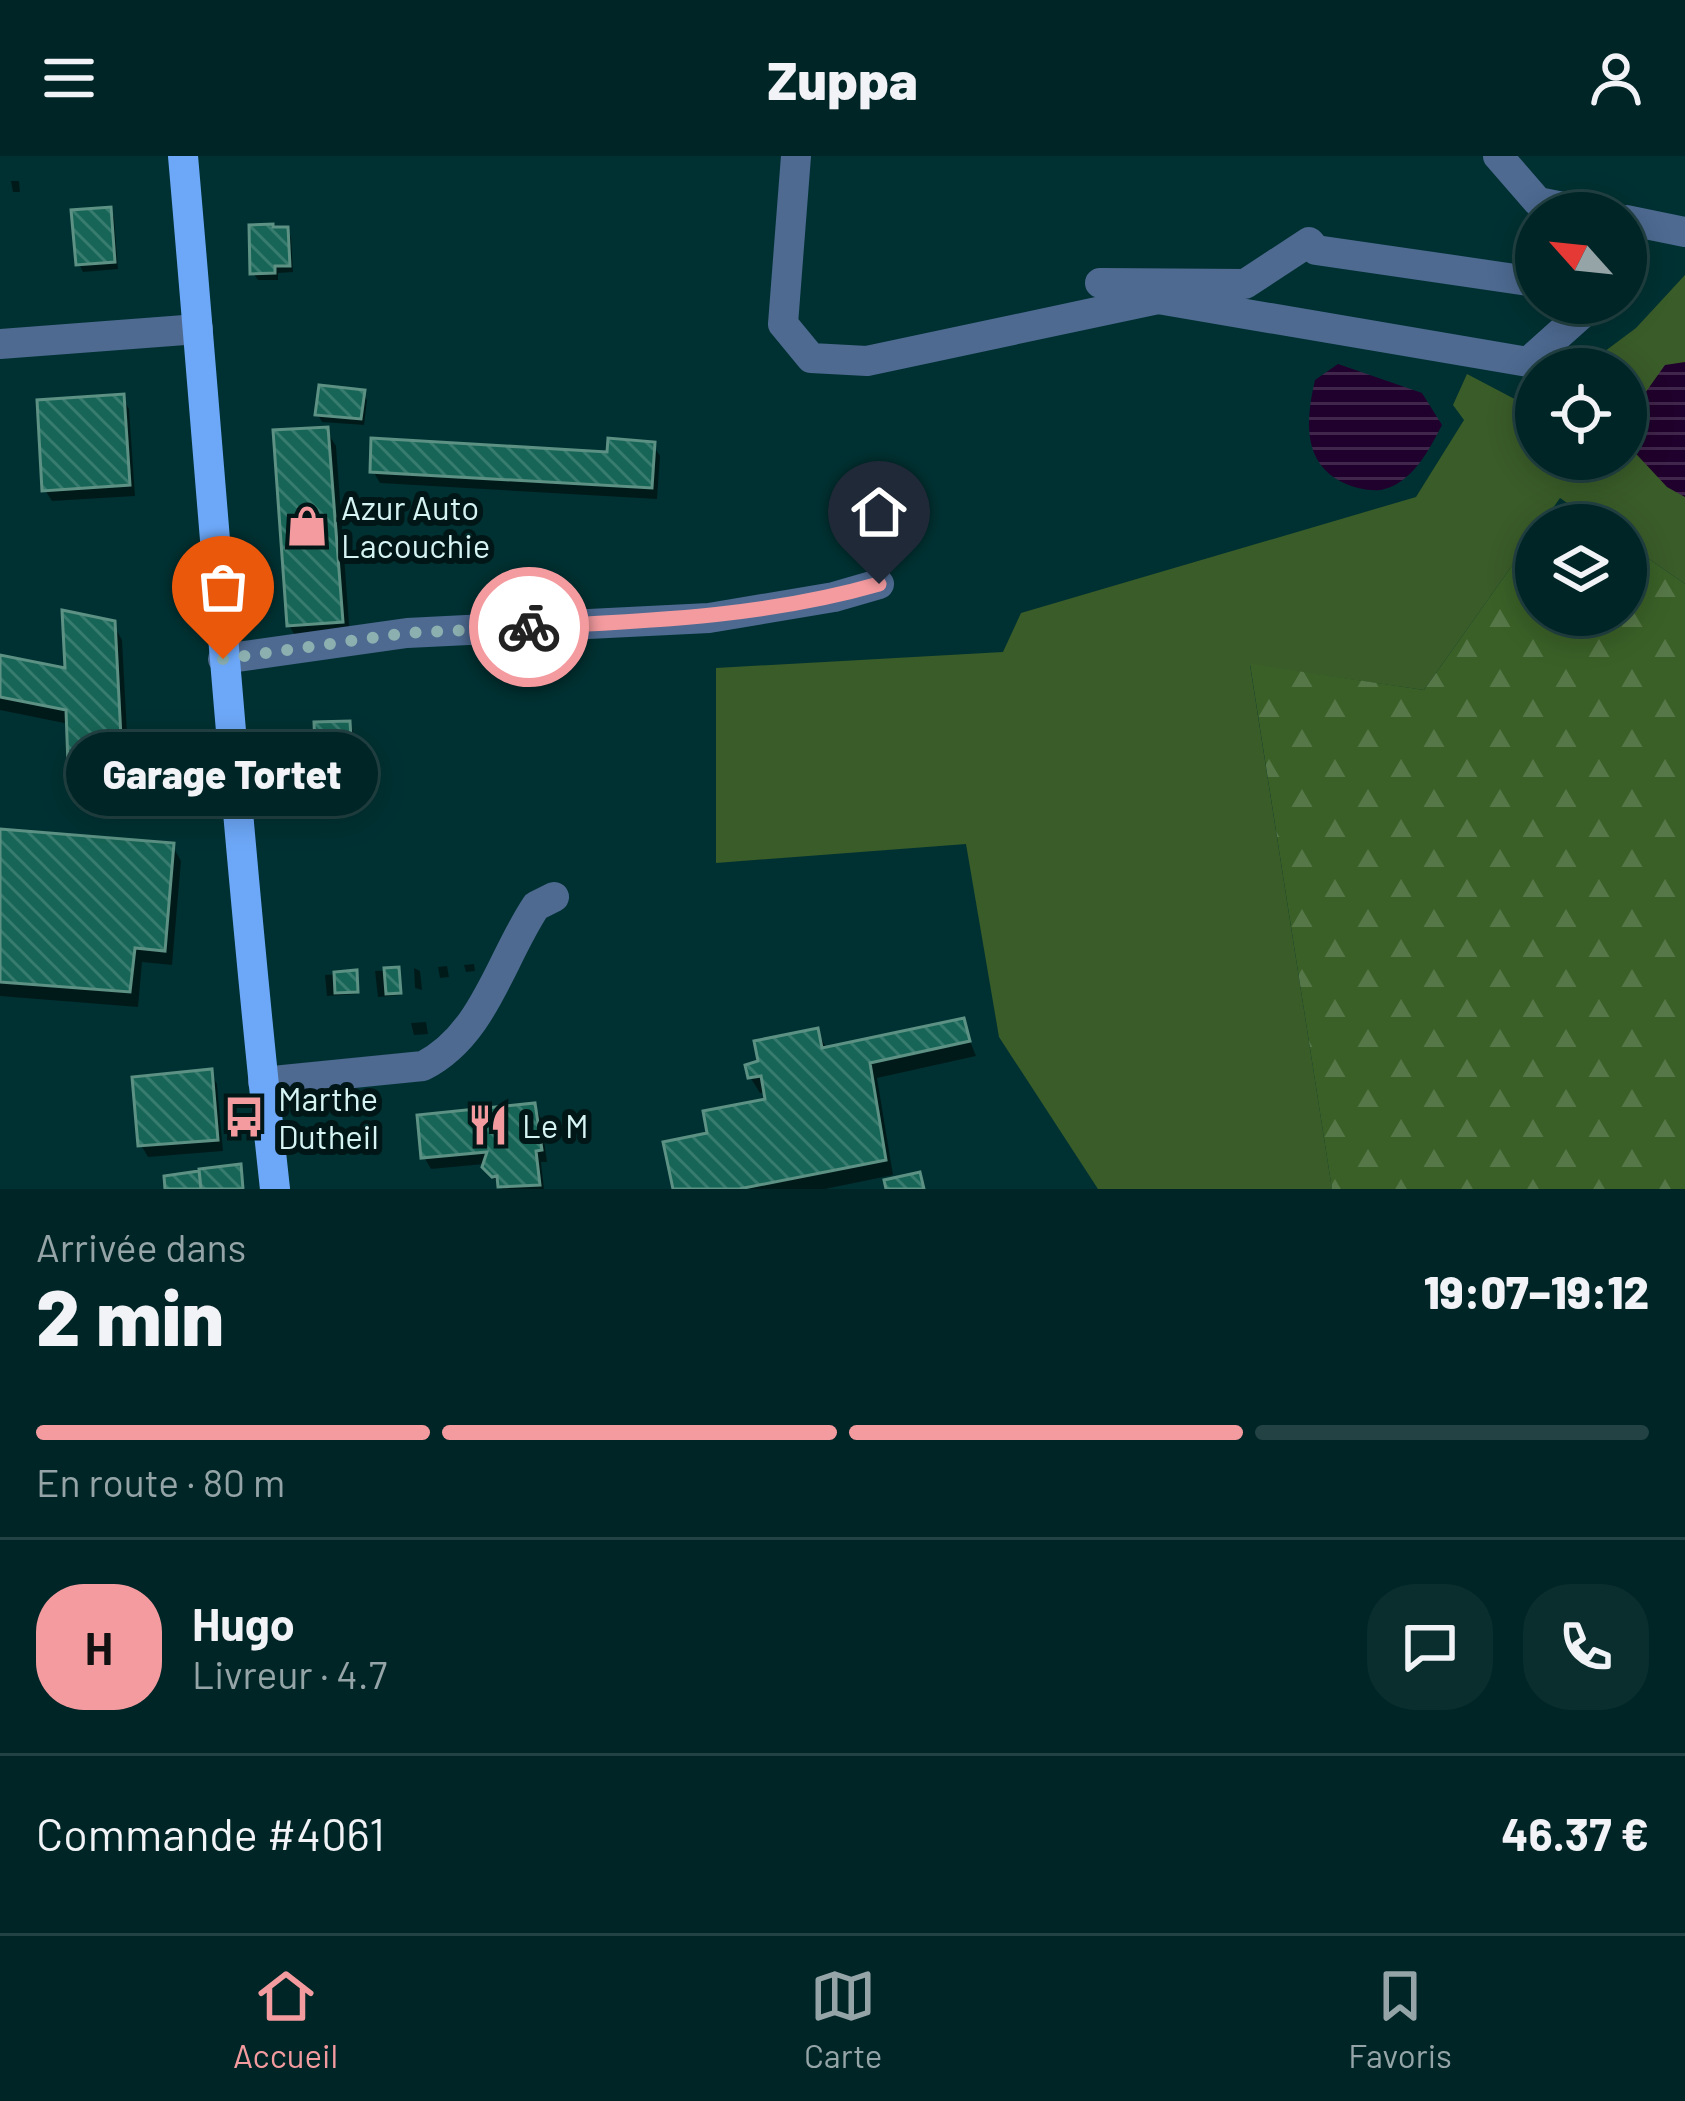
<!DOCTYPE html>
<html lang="fr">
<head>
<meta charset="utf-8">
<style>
	:root { --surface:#002526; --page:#0a2d2e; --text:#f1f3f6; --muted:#95a5a7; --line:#224243; --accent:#f49b9f }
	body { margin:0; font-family:Barlow,sans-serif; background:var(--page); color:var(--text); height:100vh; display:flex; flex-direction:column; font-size:45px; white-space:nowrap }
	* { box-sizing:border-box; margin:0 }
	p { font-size:39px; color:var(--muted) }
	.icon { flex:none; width:66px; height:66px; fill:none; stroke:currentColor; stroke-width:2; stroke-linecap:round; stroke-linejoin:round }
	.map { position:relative; height:1033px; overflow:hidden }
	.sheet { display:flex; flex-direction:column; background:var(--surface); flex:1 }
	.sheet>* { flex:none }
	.needle { width:78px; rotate:297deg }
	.tools { position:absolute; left:1515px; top:36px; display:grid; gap:24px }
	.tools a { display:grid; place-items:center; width:132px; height:132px; border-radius:50%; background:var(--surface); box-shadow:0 6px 30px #0003,0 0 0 3px var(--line); font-size:60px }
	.pin { position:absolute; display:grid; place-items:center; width:102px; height:102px; color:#fff; margin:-123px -51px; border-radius:50% 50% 50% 0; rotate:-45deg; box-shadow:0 0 12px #0007 }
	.pin .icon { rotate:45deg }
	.courier { position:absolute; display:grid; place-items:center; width:120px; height:120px; margin:-60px; border:9px solid #f49b9f; border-radius:50%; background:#fff; color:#222; box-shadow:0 3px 15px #0007 }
	.bubble { position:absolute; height:84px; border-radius:42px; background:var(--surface); box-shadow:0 6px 30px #0003,0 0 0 3px var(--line); font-size:39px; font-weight:800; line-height:84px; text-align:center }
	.overview em { font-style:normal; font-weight:800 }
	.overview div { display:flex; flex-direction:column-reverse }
	.overview { display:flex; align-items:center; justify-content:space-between; height:204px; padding:0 36px }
	h1 { font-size:78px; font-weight:800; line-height:90px }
	.bar { display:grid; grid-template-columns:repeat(4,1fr); gap:18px 12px; align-content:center; height:144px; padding:0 36px }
	.bar i { height:15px; border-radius:9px; background:var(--line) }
	.bar .active { background:var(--accent) }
	.bar p { grid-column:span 4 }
	.line { display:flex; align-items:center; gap:30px; padding:0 36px; border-top:3px solid var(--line) }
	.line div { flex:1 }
	.round { display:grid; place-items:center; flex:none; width:126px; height:126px; border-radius:48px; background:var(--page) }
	header { display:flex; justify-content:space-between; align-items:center; height:156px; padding:0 36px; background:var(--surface); font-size:54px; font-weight:800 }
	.menu { display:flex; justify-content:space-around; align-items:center; height:168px; border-top:3px solid var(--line); background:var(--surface); font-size:33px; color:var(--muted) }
	.menu a { display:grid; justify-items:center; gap:6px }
	.menu .active { color:var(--accent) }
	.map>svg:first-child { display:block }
	.grass { fill:#3a5c29 }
	.forest { fill:url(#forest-firs) }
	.water { fill:url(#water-rules) }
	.shadow { fill:#0007 }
	.building { fill:url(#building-back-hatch); stroke:#5c9184; stroke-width:3 }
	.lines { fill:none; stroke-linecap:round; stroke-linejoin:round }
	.minor { stroke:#4e6a91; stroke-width:30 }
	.major { stroke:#6da8f8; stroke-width:30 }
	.done { stroke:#8cb0b0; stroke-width:12; stroke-dasharray:0 21.6 }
	.route { stroke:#f49b9f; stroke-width:15 }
	.labels { text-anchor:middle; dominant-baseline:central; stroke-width:12; stroke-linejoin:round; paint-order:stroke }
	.poi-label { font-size:33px; fill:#d7f4f4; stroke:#011717; text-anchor:start }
</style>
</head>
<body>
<header><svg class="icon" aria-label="menu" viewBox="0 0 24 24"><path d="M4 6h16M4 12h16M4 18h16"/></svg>Zuppa<svg class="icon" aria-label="person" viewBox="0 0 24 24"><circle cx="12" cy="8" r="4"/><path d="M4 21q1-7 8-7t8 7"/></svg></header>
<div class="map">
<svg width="1685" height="1033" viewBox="0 0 1685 1033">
	<defs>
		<pattern id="forest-firs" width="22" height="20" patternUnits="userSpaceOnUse" patternTransform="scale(3)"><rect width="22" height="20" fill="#3a6027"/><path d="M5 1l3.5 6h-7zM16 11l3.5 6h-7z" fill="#567747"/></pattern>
		<pattern id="water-rules" width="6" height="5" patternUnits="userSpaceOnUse" patternTransform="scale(3)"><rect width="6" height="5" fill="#20002c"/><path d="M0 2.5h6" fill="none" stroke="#40264b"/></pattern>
		<pattern id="building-back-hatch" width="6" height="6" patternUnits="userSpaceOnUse" patternTransform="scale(3)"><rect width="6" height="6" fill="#176556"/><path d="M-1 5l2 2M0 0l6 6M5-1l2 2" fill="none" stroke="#387c6f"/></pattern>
	</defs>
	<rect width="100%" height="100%" fill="#003132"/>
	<path class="grass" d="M1685,119V428L1626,387V369H1599L1560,342L1541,369H1536V376L1424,534L1250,509L1332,1033H1098L999,881L966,688L716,707V512L1003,496L1021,457L1416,341L1464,264L1453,249L1467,218L1530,251L1536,247V303H1626V213H1581L1636,172Z"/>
	<path class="forest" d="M1536,376V459H1626V387L1685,428V1033H1332L1250,508L1424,534Z"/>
	<path class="water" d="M1685,206V341L1667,331L1626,287L1628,261L1665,209Z
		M1338,208L1422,237L1442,269C1430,292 1418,316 1395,329C1381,336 1373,335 1358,332C1303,317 1304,271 1315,224Z"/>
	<path class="shadow" d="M11,25H19L20,36H13Z
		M110,54L114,61L118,113L83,116L79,108Z
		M287,74L291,81L293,116L278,117V124H258L253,117Z
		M363,237L367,244L364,269L322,266L318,259Z
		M122,241L129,253L135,340L52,345L45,334Z
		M326,274L336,290L350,481L299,485L289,470Z
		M653,289L660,300L657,343L380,327L373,315L610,299Z
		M113,468L122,484L130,634L81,624L71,608L69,568L0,554V502L68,515Z
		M349,568L353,575L356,625L323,626L319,618Z
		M0,676L172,689L181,705L172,809L142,806L138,851L0,840Z
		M474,808L475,815L466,816L464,809Z
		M447,810L449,821L440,822L438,811Z
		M414,812L420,815L422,834L415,832Z
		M397,814L400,839L378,841L375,815Z
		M355,817L357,838L327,840L325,819Z
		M962,865L976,900L877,922L893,1019L825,1033H676L667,988L710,980L768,945L767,936L760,937L750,921L817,876L826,891Z
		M426,866L428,878L414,879L411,867Z
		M210,916L217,928L223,995L148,1001L141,989Z
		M534,950L541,962L547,1006H541L544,1033H502L484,1008L431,1013L424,1001Z"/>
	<path class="building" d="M111,51L115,106L76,109L71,54Z
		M273,68V71H288L290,110H275V117L250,118L249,69Z
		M319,229L365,234L361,263L315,259Z
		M124,238L130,329L42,335L37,244Z
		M328,271L343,466L287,470L273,274Z
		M371,282L607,296L608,282L655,286L652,332L370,316Z
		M62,454L115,465L123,620L68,609L66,554L0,541V499L65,512Z
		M350,565L353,618L316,619L314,566Z
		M0,673L174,687L165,795L135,792L130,836L0,826Z
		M399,811L401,837L386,838L384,812Z
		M357,814L358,836L335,837L334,816Z
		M964,862L970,885L870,907L886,1004L739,1033H673L663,986L707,977L703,955L765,943L761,920L748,922L745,909L758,905L754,885L818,872L822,892Z
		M212,913L218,984L138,990L132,921Z
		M535,947L542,994L536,995L540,1029L498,1031L497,1020L492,1021L482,1011L487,996L421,1002L417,959Z
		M241,1008L243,1033H201L199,1013Z
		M199,1015L201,1033H165L164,1020Z
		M920,1016L924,1033H886L884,1024Z"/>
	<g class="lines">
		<path class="minor" d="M796,0L783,168L811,202L867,205L1158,143L1528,206L1594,147
			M1498,0L1538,46L1594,57
			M1626,64L1685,76
			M1100,127L1245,128L1309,86L1316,94L1536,126
			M0,188L198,173
			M223,503L407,477L709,462L834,441L879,428
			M263,926L423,910C484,879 500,804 536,750L554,741"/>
		<path class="major" d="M183,0C213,344 237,689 275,1033"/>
	</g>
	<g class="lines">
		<path class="done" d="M223,503L407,477L529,471"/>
		<path class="route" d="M529,471C647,465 764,461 879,428"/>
	</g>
	<defs>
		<g id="shop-bare" transform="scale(3.24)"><path d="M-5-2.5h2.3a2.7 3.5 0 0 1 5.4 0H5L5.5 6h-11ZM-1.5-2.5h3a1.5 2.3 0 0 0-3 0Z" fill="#f49b9f" stroke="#011717" stroke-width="2.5" paint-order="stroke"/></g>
		<g id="bus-bare" transform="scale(3.24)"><path d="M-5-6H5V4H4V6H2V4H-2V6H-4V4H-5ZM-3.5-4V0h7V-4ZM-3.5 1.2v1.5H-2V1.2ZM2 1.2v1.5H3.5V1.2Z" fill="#f49b9f" stroke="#011717" stroke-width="2.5" paint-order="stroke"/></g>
		<g id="restaurant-bare" transform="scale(3.24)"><path d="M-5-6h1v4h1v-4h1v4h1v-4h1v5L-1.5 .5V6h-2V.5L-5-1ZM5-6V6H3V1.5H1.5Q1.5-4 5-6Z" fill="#f49b9f" stroke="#011717" stroke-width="2.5" paint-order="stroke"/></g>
	</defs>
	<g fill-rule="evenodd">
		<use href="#shop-bare" x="307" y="370"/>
		<use href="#bus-bare" x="244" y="961"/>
		<use href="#restaurant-bare" x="488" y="969"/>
	</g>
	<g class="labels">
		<g class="poi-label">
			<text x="341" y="351">Azur Auto<tspan x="341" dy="38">Lacouchie</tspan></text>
			<text x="278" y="942">Marthe<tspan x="278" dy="38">Dutheil</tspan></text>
			<text x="522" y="969">Le M</text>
		</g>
	</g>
</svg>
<div class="tools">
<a><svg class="needle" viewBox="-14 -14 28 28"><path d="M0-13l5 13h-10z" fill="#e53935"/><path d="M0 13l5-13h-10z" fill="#95a5a7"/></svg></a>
<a><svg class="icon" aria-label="locate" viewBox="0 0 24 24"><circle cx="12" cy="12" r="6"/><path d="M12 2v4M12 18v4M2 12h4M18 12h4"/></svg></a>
<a><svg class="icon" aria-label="layers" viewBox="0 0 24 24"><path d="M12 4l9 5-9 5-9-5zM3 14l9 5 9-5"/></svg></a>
</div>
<div class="pin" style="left:223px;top:503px;background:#ea580c"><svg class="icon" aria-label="bag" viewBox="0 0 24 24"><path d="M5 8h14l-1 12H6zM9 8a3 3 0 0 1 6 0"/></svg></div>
<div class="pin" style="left:879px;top:428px;background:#1f2937"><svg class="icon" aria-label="home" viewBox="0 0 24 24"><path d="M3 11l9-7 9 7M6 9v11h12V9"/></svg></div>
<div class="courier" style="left:529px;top:471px"><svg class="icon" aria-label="bike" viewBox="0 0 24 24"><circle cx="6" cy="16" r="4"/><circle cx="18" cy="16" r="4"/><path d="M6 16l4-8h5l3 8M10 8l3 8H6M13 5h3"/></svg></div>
<div class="bubble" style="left:66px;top:576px;width:312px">Garage Tortet</div>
</div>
<section class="sheet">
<div class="overview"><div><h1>2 min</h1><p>Arrivée dans</p></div><em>19:07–19:12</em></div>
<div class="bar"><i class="active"></i><i class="active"></i><i class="active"></i><i></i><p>En route · 80 m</p></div>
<div class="line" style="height:216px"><b class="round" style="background:var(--accent);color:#111">H</b><div><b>Hugo</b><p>Livreur · 4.7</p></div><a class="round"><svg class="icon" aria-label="chat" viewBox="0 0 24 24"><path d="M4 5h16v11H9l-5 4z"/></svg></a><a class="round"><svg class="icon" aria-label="phone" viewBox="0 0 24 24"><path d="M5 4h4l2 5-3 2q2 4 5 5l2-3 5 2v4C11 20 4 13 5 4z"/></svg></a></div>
<div class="line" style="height:156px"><div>Commande #4061</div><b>46.37 €</b></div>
</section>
<nav class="menu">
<a class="active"><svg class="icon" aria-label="home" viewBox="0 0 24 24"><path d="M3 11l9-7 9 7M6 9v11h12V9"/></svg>Accueil</a>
<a><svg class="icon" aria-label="map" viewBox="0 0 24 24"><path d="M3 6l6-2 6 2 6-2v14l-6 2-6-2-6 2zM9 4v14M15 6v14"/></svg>Carte</a>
<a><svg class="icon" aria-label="saved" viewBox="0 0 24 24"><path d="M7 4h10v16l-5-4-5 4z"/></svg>Favoris</a>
</nav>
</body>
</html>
